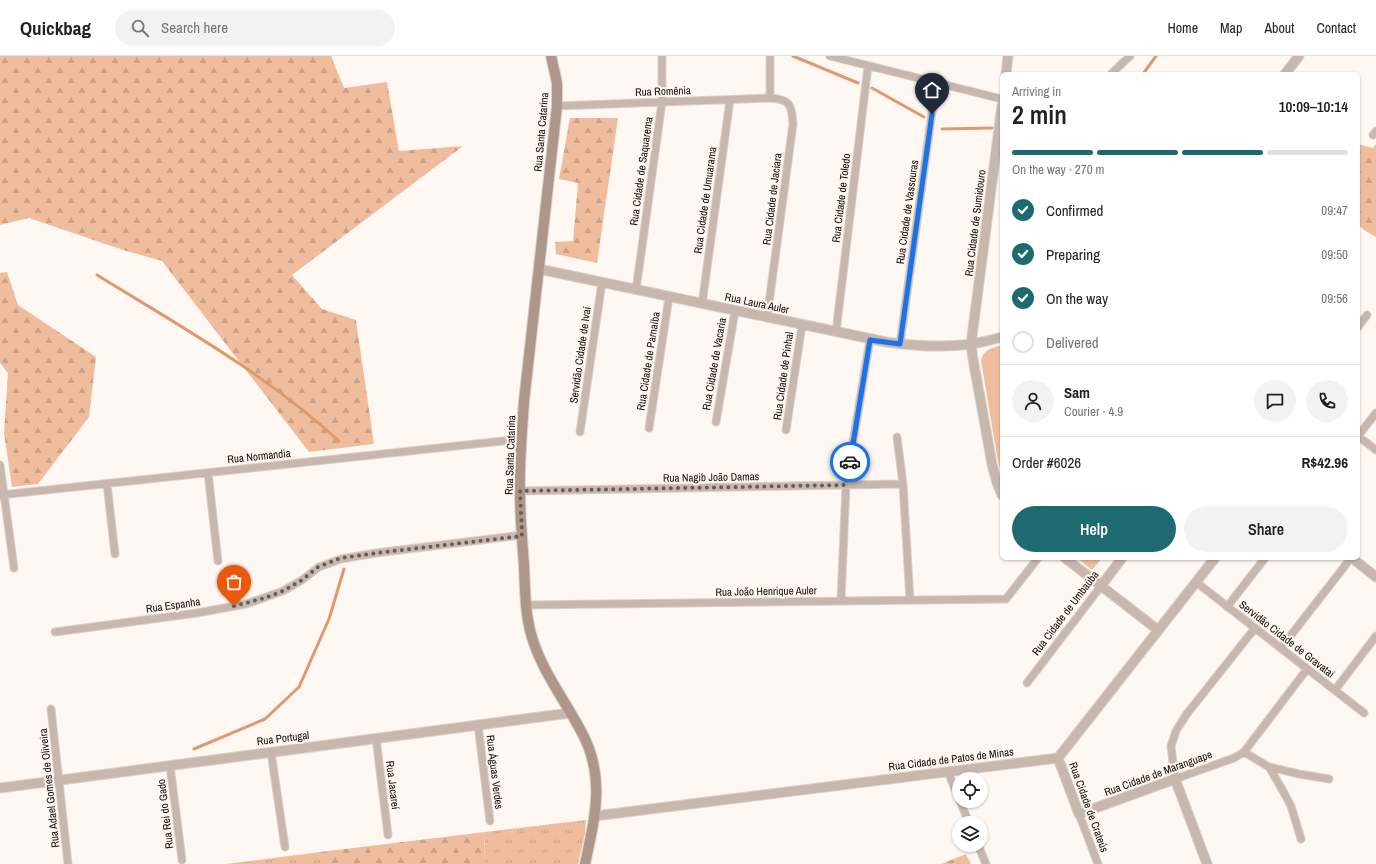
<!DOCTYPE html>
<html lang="en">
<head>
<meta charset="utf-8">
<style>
	:root { --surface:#fff; --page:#f2f2f2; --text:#202124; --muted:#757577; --line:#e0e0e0; --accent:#1e6a71 }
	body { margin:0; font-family:"Archivo Narrow",sans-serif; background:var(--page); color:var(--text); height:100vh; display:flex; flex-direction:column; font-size:15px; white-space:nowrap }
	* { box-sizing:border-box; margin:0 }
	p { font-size:13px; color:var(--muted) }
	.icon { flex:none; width:22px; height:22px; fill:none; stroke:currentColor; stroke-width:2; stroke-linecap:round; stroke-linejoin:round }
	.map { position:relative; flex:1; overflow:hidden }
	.panel { position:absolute; left:1000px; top:16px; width:360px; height:488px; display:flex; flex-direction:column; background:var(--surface); border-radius:6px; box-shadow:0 1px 3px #0004 }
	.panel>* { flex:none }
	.tools { position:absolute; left:952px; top:716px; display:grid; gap:8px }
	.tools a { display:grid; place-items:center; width:36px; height:36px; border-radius:50%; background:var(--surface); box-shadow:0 1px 3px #0004; font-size:20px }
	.pin { position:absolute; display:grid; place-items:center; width:34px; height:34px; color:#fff; margin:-41px -17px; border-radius:50% 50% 50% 0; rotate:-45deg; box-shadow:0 0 4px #0007 }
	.pin .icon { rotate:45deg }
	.courier { position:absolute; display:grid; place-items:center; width:40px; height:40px; margin:-20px; border:3px solid #1a73e8; border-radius:50%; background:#fff; color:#222; box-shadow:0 1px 5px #0007 }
	.head em { font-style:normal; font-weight:600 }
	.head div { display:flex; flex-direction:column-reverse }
	.head { display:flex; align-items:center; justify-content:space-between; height:68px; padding:0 12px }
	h1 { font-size:26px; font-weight:600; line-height:30px }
	.bar { display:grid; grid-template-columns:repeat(4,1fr); gap:6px 4px; align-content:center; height:48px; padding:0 12px }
	.bar i { height:5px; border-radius:3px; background:var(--line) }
	.bar .on { background:var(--accent) }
	.bar p { grid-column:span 4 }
	.line { display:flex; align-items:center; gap:10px; padding:0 12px; border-top:1px solid var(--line) }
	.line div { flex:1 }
	.round { display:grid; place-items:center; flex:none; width:42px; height:42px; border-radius:21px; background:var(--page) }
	ol { padding:0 12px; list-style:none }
	li { display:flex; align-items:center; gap:12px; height:44px }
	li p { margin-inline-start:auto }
	li .icon { padding:4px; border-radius:50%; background:var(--accent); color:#fff; stroke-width:4 }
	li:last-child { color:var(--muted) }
	li i { width:22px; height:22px; border:2px solid var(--line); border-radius:50% }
	.cta { display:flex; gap:8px; margin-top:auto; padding:8px 12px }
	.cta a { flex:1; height:46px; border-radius:24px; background:var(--accent); color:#fff; font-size:16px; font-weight:600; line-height:46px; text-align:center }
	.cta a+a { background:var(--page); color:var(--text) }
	header { display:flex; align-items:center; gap:24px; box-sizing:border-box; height:56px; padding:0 20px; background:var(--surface); border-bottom:1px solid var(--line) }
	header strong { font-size:19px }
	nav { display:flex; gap:22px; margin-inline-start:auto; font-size:14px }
	.search { width:280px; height:36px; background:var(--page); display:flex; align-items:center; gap:10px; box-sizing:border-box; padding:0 14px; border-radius:22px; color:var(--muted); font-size:15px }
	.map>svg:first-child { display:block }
	.grass { fill:url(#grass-tufts) }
	.forest { fill:url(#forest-firs) }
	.park { fill:#efbd9d }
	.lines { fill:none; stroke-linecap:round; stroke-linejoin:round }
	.stream { stroke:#de9a6f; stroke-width:3 }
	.minor-casing { stroke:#d9d1cc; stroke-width:9 }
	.tertiary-casing { stroke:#d9d1cc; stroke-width:11 }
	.secondary-casing { stroke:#d9d1cc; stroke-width:12 }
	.minor { stroke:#c7b7ae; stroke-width:7 }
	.tertiary { stroke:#c7b7ae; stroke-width:9 }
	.secondary { stroke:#ae978a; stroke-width:10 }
	.done { stroke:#675d57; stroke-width:4; stroke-dasharray:0 7.2 }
	.route { stroke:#1a73e8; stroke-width:5 }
	.labels { text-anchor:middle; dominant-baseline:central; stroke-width:4; stroke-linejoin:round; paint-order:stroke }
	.street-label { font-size:11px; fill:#150a04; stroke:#fef7f2 }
</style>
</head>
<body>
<header>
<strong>Quickbag</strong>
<div class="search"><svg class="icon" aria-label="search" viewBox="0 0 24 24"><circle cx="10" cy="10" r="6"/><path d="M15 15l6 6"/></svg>Search here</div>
<nav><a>Home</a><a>Map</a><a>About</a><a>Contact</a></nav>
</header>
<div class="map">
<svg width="1376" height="808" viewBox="0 0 1376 808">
	<defs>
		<pattern id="grass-tufts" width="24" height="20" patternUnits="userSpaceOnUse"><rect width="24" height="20" fill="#efbd9d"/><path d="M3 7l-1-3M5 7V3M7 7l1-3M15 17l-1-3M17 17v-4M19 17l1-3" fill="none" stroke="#cca186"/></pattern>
		<pattern id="forest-firs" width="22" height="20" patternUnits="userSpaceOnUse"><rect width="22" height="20" fill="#efbd9d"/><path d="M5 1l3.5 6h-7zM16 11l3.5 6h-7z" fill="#cca186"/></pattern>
	</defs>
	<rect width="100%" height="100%" fill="#fef7f2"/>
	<path class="grass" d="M586,764L585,778L578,808H484L485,776Z
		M320,796V808H226Z"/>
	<path class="forest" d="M0,0H331L344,32L387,26L399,95L463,90L292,219L322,253L356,264L374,388L309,396L162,205L123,194L29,162L0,169Z
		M570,62H618L597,207L556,198L555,186L573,185L578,127L559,123Z
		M1358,88L1373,92L1376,88V181L1364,174L1358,168Z
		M7,216L18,249L96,301L89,361L38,428L12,431L4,377L8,317L0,307V217Z
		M485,776L484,808H320V796Z
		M966,798L971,808H941Z"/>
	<path class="park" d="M1002,289V422L997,400L981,304C984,293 992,292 1002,289Z
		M1077,502H1102L1092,514Z"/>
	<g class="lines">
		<path class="stream" d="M793,0L858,27
			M1143,18L1156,0
			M872,32L924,61
			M942,73L992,72
			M97,219C180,270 266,318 339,385
			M194,693L265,663L299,631L329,563L344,513"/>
		<g class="minor-casing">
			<path id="minor" d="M770,0V42
				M830,0L1002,43
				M1111,18L1130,0
				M557,50L770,42C790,43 792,49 793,68L767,262
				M1373,79L1376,75
				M636,234L662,46V0
				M702,248L730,44
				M1358,271L1367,259
				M836,276L868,10
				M900,288L936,27
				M716,366L735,255
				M649,372L669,241
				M786,374L802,269
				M580,376L602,226
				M1358,380L1376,357
				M1358,380L1376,394
				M897,381L903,428L910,544
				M0,409L14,512
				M208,417L218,505
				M107,428L115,498
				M520,435L903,428
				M0,439L521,383
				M1196,526L1364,657
				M841,545L846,429L870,283
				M527,549L1006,543L1038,502
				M1227,551L1265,502
				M1255,572L1186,659L1176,675L1171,690L1175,723L1234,702L1244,696L1307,613
				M55,576L197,557L246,548L283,535L302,524L319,511L341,503L376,497L522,479
				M1281,592L1351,502
				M1027,627L1101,530
				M1335,634L1376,580
				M51,653L68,808
				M478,669L490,765
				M376,682L388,779
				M271,696L285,791
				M1244,696L1269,711L1283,735L1291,750L1301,783
				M170,709L182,804
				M1269,711L1299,718L1329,723
				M948,716L959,743
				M960,745L969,767
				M1079,758L1098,808
				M978,789L986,808"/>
		</g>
		<g class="tertiary-casing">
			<path id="tertiary" d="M1006,18L1008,0
				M1285,18L1299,0
				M1002,49L971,288L973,303L992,408L997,427L1002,439
				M539,213L886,286C914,290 943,292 972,288C982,286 992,284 1002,281
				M1065,502L1158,574
				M1352,502L1376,521
				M1101,530L1122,502
				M1058,702L1079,758L1175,723L1207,808
				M0,732L570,657
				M595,760L1058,702L1215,502"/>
		</g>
		<g class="secondary-casing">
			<path id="secondary" d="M551,0L557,27V50L524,345C522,375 519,406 520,436C520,460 522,484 524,509C525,532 525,556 531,578C541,614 564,643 581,675C606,720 595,761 585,808"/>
		</g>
		<use href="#minor" class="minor"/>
		<use href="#tertiary" class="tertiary"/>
		<use href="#secondary" class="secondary"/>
	</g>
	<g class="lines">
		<path class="done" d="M234,550L265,542L283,535L302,524L318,511L341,502L376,497L522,480L520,435L846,429L850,406"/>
		<path class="route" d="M850,406L870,284L900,288L932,58"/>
	</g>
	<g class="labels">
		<g class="street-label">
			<text transform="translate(663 35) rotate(-2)">Rua Romênia</text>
			<text transform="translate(541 76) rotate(-85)">Rua Santa Catarina</text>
			<text transform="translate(641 115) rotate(-82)">Rua Cidade de Saquarema</text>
			<text transform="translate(841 142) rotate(-83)">Rua Cidade de Toledo</text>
			<text transform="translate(772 143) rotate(-83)">Rua Cidade de Jaciara</text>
			<text transform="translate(705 144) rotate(-82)">Rua Cidade de Umuarama</text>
			<text transform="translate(907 156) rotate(-82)">Rua Cidade de Vassouras</text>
			<text transform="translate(975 167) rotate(-83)">Rua Cidade de Sumidouro</text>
			<text transform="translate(757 247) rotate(12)">Rua Laura Auler</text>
			<text transform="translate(580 299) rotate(-82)">Servidão Cidade de Ivaí</text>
			<text transform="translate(648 305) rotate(-81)">Rua Cidade de Parnaíba</text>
			<text transform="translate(714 308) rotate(-80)">Rua Cidade de Vacaria</text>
			<text transform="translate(783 320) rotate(-82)">Rua Cidade de Pinhal</text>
			<text transform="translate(510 399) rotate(-88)">Rua Santa Catarina</text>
			<text transform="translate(259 400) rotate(-6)">Rua Normandia</text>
			<text transform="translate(711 421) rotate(-1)">Rua Nagib João Damas</text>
			<text transform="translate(766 535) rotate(-1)">Rua João Henrique Auler</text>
			<text transform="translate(173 549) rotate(-8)">Rua Espanha</text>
			<text transform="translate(1065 557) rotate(-53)">Rua Cidade de Umbaúba</text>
			<text transform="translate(1287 583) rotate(38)">Servidão Cidade de Gravataí</text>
			<text transform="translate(283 682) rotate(-7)">Rua Portugal</text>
			<text transform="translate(951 703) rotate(-7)">Rua Cidade de Patos de Minas</text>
			<text transform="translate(495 716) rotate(83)">Rua Águas Verdes</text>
			<text transform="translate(1158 717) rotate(-20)">Rua Cidade de Maranguape</text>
			<text transform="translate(393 729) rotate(83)">Rua Jacareí</text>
			<text transform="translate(49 732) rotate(-96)">Rua Adael Gomes de Oliveira</text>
			<text transform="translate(1089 751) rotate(70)">Rua Cidade de Crateús</text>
			<text transform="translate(165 758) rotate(-97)">Rua Rei do Gado</text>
		</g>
	</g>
</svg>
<div class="tools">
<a><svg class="icon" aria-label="locate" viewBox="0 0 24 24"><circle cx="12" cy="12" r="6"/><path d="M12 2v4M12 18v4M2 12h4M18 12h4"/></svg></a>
<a><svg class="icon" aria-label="layers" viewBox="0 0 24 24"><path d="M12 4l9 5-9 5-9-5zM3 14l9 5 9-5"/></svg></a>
</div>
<div class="pin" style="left:234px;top:550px;background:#ea580c"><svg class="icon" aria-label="bag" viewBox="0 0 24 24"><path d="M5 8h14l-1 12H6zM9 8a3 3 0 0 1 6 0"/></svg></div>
<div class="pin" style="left:932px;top:58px;background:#1f2937"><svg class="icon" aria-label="home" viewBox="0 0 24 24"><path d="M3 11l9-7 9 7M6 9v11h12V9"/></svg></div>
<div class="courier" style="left:850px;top:406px"><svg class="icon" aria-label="car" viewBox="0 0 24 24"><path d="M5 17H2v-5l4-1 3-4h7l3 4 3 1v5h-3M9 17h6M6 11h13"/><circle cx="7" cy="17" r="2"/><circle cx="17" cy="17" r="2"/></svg></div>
<section class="panel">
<div class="head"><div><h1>2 min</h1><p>Arriving in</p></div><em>10:09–10:14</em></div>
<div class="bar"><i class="on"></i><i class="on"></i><i class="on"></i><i></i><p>On the way · 270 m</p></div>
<ol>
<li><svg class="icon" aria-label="check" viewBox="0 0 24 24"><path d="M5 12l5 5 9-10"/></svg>Confirmed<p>09:47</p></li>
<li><svg class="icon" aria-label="check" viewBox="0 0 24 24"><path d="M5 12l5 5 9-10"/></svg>Preparing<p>09:50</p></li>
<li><svg class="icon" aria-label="check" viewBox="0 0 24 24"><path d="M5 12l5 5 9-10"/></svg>On the way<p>09:56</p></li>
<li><i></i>Delivered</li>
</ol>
<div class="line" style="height:72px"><a class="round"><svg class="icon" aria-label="person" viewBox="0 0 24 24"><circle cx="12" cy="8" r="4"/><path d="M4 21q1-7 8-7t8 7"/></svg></a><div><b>Sam</b><p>Courier · 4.9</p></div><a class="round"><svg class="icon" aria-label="chat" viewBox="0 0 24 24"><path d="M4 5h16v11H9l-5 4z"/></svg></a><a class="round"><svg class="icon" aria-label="phone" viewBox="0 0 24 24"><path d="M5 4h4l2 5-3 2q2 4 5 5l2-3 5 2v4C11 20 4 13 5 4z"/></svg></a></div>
<div class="line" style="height:52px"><div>Order #6026</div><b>R$42.96</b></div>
<div class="cta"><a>Help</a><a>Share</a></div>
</section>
</div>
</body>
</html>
